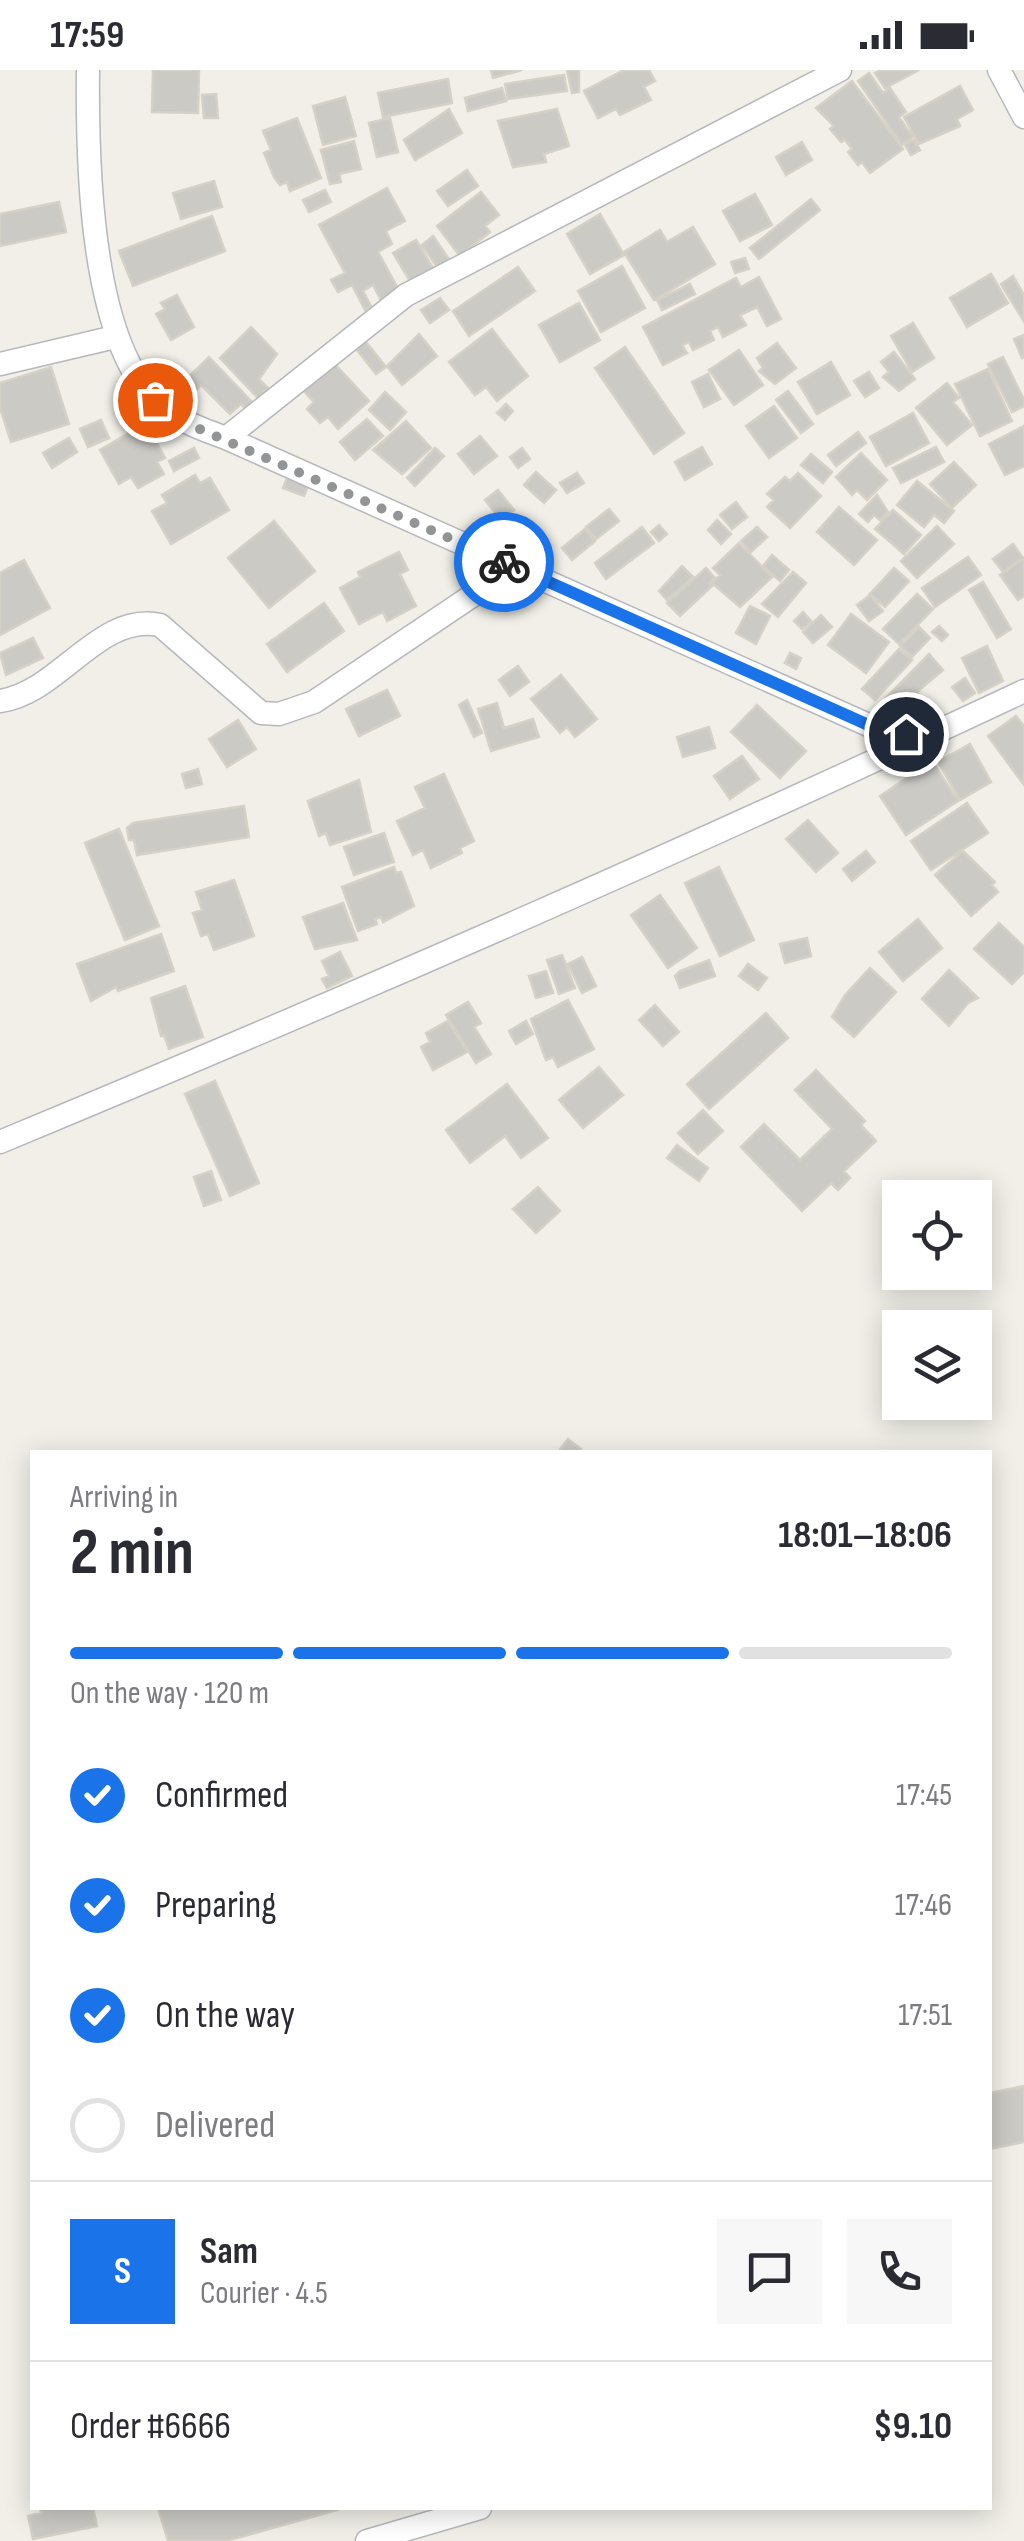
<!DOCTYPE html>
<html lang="en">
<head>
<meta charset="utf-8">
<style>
	:root { --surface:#fff; --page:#f7f7f7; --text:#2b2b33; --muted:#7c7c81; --line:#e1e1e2; --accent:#1a73e8 }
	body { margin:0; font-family:"Sofia Sans Condensed",sans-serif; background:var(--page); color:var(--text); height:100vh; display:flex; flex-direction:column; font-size:38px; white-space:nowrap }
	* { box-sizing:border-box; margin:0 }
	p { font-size:32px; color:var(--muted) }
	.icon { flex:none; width:55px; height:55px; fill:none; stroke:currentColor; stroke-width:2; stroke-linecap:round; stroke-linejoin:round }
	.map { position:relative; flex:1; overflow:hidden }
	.drawer { position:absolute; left:30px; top:1380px; width:962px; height:1060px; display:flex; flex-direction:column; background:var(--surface); border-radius:0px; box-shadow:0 5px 25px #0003 }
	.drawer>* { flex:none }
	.tools { position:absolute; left:882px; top:1110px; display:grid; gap:20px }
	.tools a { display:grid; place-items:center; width:110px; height:110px; border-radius:0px; background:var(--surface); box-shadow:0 5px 25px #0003; font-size:50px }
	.pin { position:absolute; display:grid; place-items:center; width:85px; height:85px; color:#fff; margin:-42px; border:5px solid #fff; border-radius:50%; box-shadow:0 2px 10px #0007 }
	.courier { position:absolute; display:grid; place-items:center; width:100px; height:100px; margin:-50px; border:8px solid #1a73e8; border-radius:50%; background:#fff; color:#222; box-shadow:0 2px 12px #0007 }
	.head em { font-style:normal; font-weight:700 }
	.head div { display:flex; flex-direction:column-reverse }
	.head { display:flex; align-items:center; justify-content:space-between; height:170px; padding:0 40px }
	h1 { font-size:65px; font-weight:700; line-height:75px }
	.bar { display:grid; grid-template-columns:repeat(4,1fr); gap:15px 10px; align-content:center; height:120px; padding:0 40px }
	.bar i { height:12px; border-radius:8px; background:var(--line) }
	.bar .active { background:var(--accent) }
	.bar p { grid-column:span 4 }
	.line { display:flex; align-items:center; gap:25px; padding:0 40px; border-top:2px solid var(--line) }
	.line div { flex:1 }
	.round { display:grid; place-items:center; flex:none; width:105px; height:105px; border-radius:0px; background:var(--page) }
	ol { padding:0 40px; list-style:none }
	li { display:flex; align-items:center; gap:30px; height:110px }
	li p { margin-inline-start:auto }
	li .icon { padding:10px; border-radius:50%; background:var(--accent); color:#fff; stroke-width:4 }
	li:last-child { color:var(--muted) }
	li i { width:55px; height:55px; border:5px solid var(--line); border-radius:50% }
	.status { display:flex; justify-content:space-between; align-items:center; height:70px; padding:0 50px; background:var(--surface); direction:ltr }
	.status svg { height:28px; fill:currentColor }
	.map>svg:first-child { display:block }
	.building { fill:#cccac5; stroke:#d6d1c6; stroke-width:2.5 }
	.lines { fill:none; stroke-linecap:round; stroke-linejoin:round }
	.minor-casing { stroke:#b5b8bc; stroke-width:25 }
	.minor { stroke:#fff; stroke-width:22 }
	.done { stroke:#929495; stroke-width:10; stroke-dasharray:0 18 }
	.route { stroke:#1a73e8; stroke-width:12 }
</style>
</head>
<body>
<div class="status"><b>17:59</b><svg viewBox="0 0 49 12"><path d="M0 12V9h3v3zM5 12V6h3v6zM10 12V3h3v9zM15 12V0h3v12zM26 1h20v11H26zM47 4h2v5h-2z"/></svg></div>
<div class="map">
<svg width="1024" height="2471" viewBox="0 0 1024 2471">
	<rect width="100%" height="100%" fill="#f1efe8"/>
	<path class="building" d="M153,0H199L198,43L152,42Z
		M491,0H522L493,8Z
		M567,0H579V22L572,23Z
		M624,0H649L655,11L644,17L651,30L620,45L616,39L598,48L584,21Z
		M881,0H919L885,18L875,3Z
		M869,3L883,23L890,18L906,42L899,47L913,67L902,75L858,11Z
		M564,5L567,21L508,29L505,14Z
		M448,9L452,33L383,47L378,23Z
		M852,11L903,79L870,103L862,92L858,95L848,82L852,79L845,70L841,72L830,59L834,56L816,38Z
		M960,16L973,40L957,49L960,56L919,74L904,47Z
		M502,18L506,31L468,41L465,28Z
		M216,24L218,48H204L202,25Z
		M345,27L356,66L323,75L313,36Z
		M449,39L462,63L415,90L404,70Z
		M557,39L569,76L544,84L546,92L513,97L498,51Z
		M297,48L321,108L290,121L287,112L280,115L274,107L264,83L271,80L263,61Z
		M390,48L398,82L377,87L369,53Z
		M914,70L920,80L911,85L905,75Z
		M354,71L361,99L339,104L341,112L330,114L321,80Z
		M802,72L812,90L786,105L776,87Z
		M467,100L478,116L448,136L437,121Z
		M214,111L222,137L181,149L173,123Z
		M387,118L405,151L386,161L392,174L378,182L401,224L383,234L373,215L363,221L371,236L365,240L352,215L338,222L331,210L345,203L319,155Z
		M325,120L331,132L309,142L303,130Z
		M481,122L499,145L485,156L490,162L460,186L437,156Z
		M755,124L772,155L740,171L723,141Z
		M811,129L820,140L759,189L750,178Z
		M59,132L66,162L0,176V144Z
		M600,144L624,185L590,204L567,164Z
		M212,146L225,181L133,216L119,181Z
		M693,157L715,194L654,230L624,182L660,160L667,172Z
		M433,166L453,195L441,203L422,175Z
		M416,170L436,203L413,216L393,183Z
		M745,188L749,199L735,203L731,192Z
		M622,196L645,238L601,262L578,221Z
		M518,197L535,221L469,266L453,241Z
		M991,204L1008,233L967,257L950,228Z
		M1013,206L1024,225L1023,250L1001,214Z
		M759,207L781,249L767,256L757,237L740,245L746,255L723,267L718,257L710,261L714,270L693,280L689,272L682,275L687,283L663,295L643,257L736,208L741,217Z
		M690,214L695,224L662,240L657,230Z
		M177,225L194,257L171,270L156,244L165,239L161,233Z
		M440,228L449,240L430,253L421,240Z
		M579,233L600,270L560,292L539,255Z
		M913,253L934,288L912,302L891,266Z
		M251,257L277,284L259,309L268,318L258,328L220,288Z
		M492,259L528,306L497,331L486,317L475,325L449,292Z
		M419,264L437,286L402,315L387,296Z
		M1024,265V287L1022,288L1014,269Z
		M362,267L386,297L376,304L353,275Z
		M777,273L796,298L775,314L759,301L763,298L757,288Z
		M625,277L684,363L654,384L595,298Z
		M739,280L763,315L734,335L709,300Z
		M894,282L915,309L899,321L883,307L889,302L881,292Z
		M209,287L254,334L248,341L241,334L230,344L201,315L187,329L176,319Z
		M1003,287L1024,330V336L1012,342L988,294Z
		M333,292L369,331L338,359L328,347L320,353L307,339L314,332L302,319Z
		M831,292L850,325L817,344L798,312Z
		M51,297L69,354L11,372L0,338V313Z
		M988,299L1012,351L980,366L955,314Z
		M869,302L879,318L865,327L854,311Z
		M708,304L720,329L704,337L692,312Z
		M947,313L959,328L953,332L972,355L947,375L916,338Z
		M141,321L152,347L139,353L128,327Z
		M788,321L813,354L801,363L776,330Z
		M385,322L406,342L390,360L369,340Z
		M506,334L513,341L505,350L497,343Z
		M774,336L797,368L769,388L746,356Z
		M913,343L929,373L886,396L870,367Z
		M367,349L383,366L355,390L340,372Z
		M101,350L109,368L88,377L80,359Z
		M406,351L431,378L402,404L373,380Z
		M146,353L165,388L157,392L164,404L138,418L131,407L119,414L100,380Z
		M1024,356V396L1005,405L989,374Z
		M858,362L866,373L836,396L828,385Z
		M480,366L497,386L474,404L458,384Z
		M69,368L77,382L52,398L43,383Z
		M702,377L712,394L685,410L675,392Z
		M936,377L944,392L901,413L893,398Z
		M194,378L199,388L174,401L169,391Z
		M435,378L444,386L415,416L407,408Z
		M522,378L530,389L518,398L510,387Z
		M861,383L887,410L867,430L857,420L852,425L836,407Z
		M811,384L832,402L823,413L801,395Z
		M954,392L976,415L952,438L930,414Z
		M536,402L556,420L544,433L524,415Z
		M289,403L310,411L304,426L283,418Z
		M577,403L584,413L567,423L560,413Z
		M798,403L821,426L790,458L767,437L774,430L767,424L785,407L790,411Z
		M195,405L200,413L210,408L229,440L171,474L152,441L167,433L162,425Z
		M917,411L954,441L944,453L934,445L924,457L897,435Z
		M498,420L514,440L501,450L485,430Z
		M877,425L888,442L880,450L874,445L868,452L859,444Z
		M736,432L747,447L732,459L720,445Z
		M839,437L877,470L854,495L817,462Z
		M609,439L619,451L596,469L586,457Z
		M893,440L921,465L904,484L875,459Z
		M717,450L731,464L721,474L708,460Z
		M274,451L315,501L269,538L228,488Z
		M659,455L667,464L659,471L651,462Z
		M937,456L954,474L917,508L901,491Z
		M642,457L654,473L606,509L595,493Z
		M757,457L767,467L751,482L741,471Z
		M585,459L595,471L572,490L562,478Z
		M739,473L772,507L740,537L712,513L720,505L713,498Z
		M1013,474L1023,488L1003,502L993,489Z
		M399,482L408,500L400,504L416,536L387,551L383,542L359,554L340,518L360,507L358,502Z
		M772,485L789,500L780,511L763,496Z
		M968,487L981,505L935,537L922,518Z
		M1024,488V526L1018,530L1000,505Z
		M24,490L50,538L0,565V503Z
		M682,496L693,507L667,530L659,521Z
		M706,498L715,508L709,513L712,516L680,546L667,533Z
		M894,498L909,511L885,537L870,524Z
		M793,502L806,513L778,547L762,534Z
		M983,512L1011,559L997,568L969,520Z
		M917,524L933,539L899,574L883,559Z
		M870,525L883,541L869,551L857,535Z
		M324,533L344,561L287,602L267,574Z
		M750,536L770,546L756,574L736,563Z
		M803,542L811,551L802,559L794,551Z
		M851,544L889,572L866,603L828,575Z
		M821,545L832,557L813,573L803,562Z
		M939,556L948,565L942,571L932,562Z
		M919,557L930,568L912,587L900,576Z
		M33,568L43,588L6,605L0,583Z
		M987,576L1003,611L979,623L962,588Z
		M899,579L912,590L875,630L862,619Z
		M790,583L801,588L796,599L785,593Z
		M929,584L943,600L917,622L925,636L902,653L877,637Z
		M518,596L529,612L510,626L499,610Z
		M561,605L597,649L575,667L567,657L560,663L531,629Z
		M965,608L975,623L963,631L952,617Z
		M387,620L400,646L359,666L346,639Z
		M467,630L482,663L474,667L459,635Z
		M497,633L504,658L533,649L539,667L491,681L478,639Z
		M757,635L806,681L780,708L731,662Z
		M1016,646L1024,656V715L988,666Z
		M238,650L256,679L227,697L209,669Z
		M709,657L715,678L683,687L677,667Z
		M970,674L991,712L960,730L938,692Z
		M742,686L759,709L730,729L714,706Z
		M932,691L958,731L906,765L880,726Z
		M198,699L202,714L186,718L182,704Z
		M444,704L474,771L460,778L462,783L431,798L423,780L413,785L397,751L425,738L415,717Z
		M359,710L371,762L330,775L326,763L319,766L308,731Z
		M967,733L988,763L931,800L911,771Z
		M244,736L249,767L137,785L134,770H129L127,758L133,753Z
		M808,750L838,783L816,802L786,769Z
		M119,759L159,856L125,870L85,773Z
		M384,763L394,792L354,805L344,777Z
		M866,781L875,792L852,811L843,799Z
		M963,781L995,812L992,815L998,822L971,846L935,805Z
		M394,797L396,803L401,802L414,836L383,852L381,847L375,849L377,854L358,861L342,817Z
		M719,797L754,870L720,886L685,813Z
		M234,810L254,866L214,880L208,864L201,866L193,843L202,840L196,822Z
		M660,825L697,878L668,898L631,845Z
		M343,833L357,870L315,879L303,847Z
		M918,849L942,878L903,911L879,882Z
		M999,853L1024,877V902L1012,914L974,879Z
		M161,864L174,901L118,921L116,917L91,931L77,894Z
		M807,868L811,886L785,893L780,874Z
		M340,882L352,906L327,918L322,909L329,906L322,891Z
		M562,885L575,918L559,924L547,890Z
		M582,887L596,916L582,923L568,894Z
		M709,890L715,906L680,918L675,906L680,901Z
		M748,894L767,908L758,920L739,906Z
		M870,898L896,922L854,967L832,947L845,925Z
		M949,900L978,928L968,933L949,956L922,929Z
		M546,901L553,923L536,928L529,906Z
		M185,916L203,967L169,979L164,965L161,966L151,928Z
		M568,930L594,979L558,997L553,987L546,990L531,949Z
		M468,932L481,953L474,957L491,984L476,993L446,945Z
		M655,935L679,962L663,976L639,950Z
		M766,943L788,968L709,1039L687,1014Z
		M448,951L467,982L433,1000L421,977L430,972L426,963Z
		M526,951L533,964L516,974L509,961Z
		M599,997L623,1025L583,1058L559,1030Z
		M816,1000L865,1051L861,1055L876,1071L844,1101L850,1108L838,1120L831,1113L802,1141L741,1077L764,1054L800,1090L832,1059L795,1020Z
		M215,1011L259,1113L230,1126L185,1024Z
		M507,1014L548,1068L521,1088L505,1066L470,1093L446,1060Z
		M703,1040L723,1061L698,1084L678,1063Z
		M677,1075L708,1098L699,1111L667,1088Z
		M211,1101L221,1130L204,1136L194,1107Z
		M538,1117L560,1141L536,1163L513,1139Z
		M568,1369L581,1379L579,1382H558Z
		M1024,2016V2072L990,2079V2023Z
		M40,2438H93L97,2456L33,2469L28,2446L41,2443Z
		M158,2438H344L226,2471H168Z"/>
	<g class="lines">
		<g class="minor-casing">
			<path id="minor" d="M88,0C87,89 89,270 158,333C179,351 201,359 226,368L884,662L929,666
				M999,0L1024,47
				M0,294L115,267
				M226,368L406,225L840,0
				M0,631C59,623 99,542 160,555L261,643L279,644L314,632L515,497
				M0,1072C345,929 686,780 1024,621
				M367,2471L480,2438"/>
		</g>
		<use href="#minor" class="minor"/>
	</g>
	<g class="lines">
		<path class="done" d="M155,330L188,354L504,492"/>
		<path class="route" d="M504,492L884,662L906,664"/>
	</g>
</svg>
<div class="tools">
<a><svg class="icon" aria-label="locate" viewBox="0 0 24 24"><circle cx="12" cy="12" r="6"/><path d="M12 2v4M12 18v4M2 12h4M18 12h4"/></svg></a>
<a><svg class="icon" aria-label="layers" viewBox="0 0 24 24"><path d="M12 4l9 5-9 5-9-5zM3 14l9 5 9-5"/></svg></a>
</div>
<div class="pin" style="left:155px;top:330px;background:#ea580c"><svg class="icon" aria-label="bag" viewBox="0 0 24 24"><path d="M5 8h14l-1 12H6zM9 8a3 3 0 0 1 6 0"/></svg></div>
<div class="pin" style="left:906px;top:664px;background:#1f2937"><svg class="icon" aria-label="home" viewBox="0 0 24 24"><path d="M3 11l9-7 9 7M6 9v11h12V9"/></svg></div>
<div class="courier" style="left:504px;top:492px"><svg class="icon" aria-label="bike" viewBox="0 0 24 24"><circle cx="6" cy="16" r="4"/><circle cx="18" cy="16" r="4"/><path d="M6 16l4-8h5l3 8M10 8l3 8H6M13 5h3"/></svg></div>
<section class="drawer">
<div class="head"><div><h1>2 min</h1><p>Arriving in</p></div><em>18:01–18:06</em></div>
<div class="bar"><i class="active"></i><i class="active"></i><i class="active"></i><i></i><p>On the way · 120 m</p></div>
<ol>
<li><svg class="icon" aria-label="check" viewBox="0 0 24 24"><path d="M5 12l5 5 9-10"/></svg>Confirmed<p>17:45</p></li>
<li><svg class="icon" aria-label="check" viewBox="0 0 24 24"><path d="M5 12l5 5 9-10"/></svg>Preparing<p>17:46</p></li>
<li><svg class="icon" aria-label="check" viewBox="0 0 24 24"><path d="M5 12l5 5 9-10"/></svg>On the way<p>17:51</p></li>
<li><i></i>Delivered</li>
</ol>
<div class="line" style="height:180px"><b class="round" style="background:var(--accent);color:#fff">S</b><div><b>Sam</b><p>Courier · 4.5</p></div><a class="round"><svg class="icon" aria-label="chat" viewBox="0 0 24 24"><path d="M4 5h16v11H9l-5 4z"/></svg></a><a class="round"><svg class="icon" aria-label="phone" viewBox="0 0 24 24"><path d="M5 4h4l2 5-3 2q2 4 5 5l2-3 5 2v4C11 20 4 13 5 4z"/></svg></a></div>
<div class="line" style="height:130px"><div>Order #6666</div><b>$9.10</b></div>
</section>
</div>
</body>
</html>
